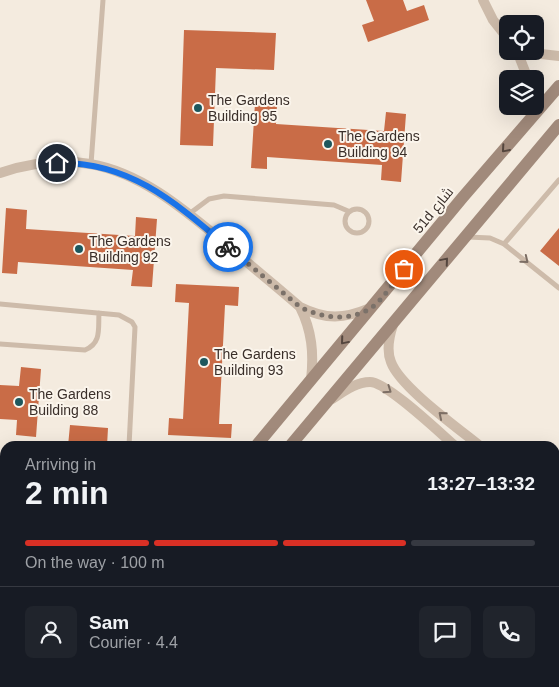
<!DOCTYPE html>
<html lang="en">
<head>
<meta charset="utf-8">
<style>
	:root { --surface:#171b24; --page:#20242c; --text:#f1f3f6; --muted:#9ea1a6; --line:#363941; --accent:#d93025 }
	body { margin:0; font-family:Helvetica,Cairo,sans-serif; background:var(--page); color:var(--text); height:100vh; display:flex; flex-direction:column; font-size:19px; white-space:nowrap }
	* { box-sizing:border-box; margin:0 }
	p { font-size:16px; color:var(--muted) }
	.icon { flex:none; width:28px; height:28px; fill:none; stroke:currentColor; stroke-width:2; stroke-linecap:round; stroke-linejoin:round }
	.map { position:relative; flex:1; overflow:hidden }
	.drawer { position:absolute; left:0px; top:441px; width:560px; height:246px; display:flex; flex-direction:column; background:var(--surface); border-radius:15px 15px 0 0; box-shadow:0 5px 20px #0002 }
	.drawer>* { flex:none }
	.tools { position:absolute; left:499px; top:15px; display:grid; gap:10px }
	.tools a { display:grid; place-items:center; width:45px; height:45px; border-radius:8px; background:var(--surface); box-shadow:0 5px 20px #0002; font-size:25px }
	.pin { position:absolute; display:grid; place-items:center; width:42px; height:42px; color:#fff; margin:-21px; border:2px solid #fff; border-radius:50%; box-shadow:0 1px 5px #0007 }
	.courier { position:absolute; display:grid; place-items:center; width:50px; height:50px; margin:-25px; border:4px solid #1a73e8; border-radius:50%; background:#fff; color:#222; box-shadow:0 1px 6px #0007 }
	.overview em { font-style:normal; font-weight:800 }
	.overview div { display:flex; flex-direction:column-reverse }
	.overview { display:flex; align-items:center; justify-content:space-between; height:85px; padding:0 25px }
	h1 { font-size:32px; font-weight:800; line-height:38px }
	.bar { display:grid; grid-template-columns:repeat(4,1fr); gap:8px 5px; align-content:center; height:60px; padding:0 25px }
	.bar i { height:6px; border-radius:4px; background:var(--line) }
	.bar .selected { background:var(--accent) }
	.bar p { grid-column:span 4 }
	.line { display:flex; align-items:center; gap:12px; padding:0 25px; border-top:1px solid var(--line) }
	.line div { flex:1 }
	.round { display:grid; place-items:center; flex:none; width:52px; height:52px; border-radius:8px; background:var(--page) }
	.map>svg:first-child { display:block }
	.building { fill:#c96c47 }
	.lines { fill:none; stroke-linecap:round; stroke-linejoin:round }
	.lane { stroke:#cdbbaa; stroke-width:5 }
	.street { stroke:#cdbbaa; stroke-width:10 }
	.secondary { stroke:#a18a7b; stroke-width:12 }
	.oneway { stroke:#54463e }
	.oneway2 { stroke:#7c6e64 }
	.done { stroke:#7b7169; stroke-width:5; stroke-dasharray:0 9 }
	.route { stroke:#1a73e8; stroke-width:6 }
	.poi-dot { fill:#1d575d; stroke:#fbf5ec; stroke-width:2 }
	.labels { text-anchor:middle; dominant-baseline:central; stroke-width:4; stroke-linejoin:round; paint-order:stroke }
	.poi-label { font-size:14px; fill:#3a2f2a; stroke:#fbf5ec; text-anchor:start }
	.street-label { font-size:14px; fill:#3a2f2a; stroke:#fbf5ec }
</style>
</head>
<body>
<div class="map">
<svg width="559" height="687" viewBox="0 0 559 687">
	<rect width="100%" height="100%" fill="#f4ebdf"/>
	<path class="building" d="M366,0H403L407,11L424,5L429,20L368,42L362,25L374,21Z
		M184,30L276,33L274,70L216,68L213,146L180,145Z
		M255,103L277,105L276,124L384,131L386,112L406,114L401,182L381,180L382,165L267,157V169L251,168Z
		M6,208L27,210L26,229L135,236L136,217L157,219L152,287L131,286L133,270L18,262L17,274L2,273Z
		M559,228V266L540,251Z
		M176,284L239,287L238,306L225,305L219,424H232L231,438L168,435L169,418L183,419L189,303L175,302Z
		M21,367L41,369L36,437L16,435L17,420L0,419V385L19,386Z
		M70,425L108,428L107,446H68Z"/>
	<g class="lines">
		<path class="lane" d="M91,164L103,0
			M345 221a12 12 0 1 1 24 0a12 12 0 1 1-24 0Z
			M189,214L209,199L224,196L334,205L348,211
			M468,237L490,238L504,244L559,288
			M504,244L559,180
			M0,304L119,315L132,322L135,327L129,446
			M0,344L85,350C102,343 98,328 99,313
			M0,558H5
			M526,682L530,687"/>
		<path class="street" d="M483,0L493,20L508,39
			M517,51L528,79
			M528,51L541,54L559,56
			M0,173C29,163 60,159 90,164C143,173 187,212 227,245C251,266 276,286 300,307C326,320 344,319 370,308
			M300,307C312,331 314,353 311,380
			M393,325C389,337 386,350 391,362C400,387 458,428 480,446
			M332,399C343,392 356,382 370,382C387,382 440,433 455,446
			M555,509L559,513
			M555,531L559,534
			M338,687L342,682"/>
		<path class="secondary" d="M256,446L463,197L559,86
			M290,446L559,125
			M0,653L5,650
			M0,680L5,678"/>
	</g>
	<defs><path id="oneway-chevron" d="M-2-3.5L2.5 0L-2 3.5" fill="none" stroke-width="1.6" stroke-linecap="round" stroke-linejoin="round" transform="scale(1.25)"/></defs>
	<g class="oneway">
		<use href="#oneway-chevron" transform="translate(505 149) rotate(131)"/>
		<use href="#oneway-chevron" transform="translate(445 261) rotate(-50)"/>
		<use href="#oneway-chevron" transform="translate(344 341) rotate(130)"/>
	</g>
	<g class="oneway2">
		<use href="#oneway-chevron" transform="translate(525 260) rotate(39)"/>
		<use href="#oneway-chevron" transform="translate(388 390) rotate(35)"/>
		<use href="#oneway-chevron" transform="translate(442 415) rotate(-140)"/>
	</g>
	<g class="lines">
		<path class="done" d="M228,247L300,307C322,318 349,322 371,308C383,300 395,280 404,269"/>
		<path class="route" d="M57,163C129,161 176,203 228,247"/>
	</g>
	<g class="poi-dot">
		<circle cx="198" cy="108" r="5"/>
		<circle cx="328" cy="144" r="5"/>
		<circle cx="79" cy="249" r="5"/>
		<circle cx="204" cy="362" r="5"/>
		<circle cx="19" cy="402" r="5"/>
	</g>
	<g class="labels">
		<g class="poi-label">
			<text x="208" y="100">The Gardens<tspan x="208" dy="16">Building 95</tspan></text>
			<text x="338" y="136">The Gardens<tspan x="338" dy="16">Building 94</tspan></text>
			<text x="89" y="241">The Gardens<tspan x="89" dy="16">Building 92</tspan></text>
			<text x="214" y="354">The Gardens<tspan x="214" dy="16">Building 93</tspan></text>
			<text x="29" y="394">The Gardens<tspan x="29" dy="16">Building 88</tspan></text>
		</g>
		<g class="street-label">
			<text transform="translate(433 210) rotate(-51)">51d شارع</text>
		</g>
	</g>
</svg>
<div class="tools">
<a><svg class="icon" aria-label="locate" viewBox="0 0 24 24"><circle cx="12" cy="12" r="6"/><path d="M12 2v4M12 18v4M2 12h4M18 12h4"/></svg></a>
<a><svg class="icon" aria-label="layers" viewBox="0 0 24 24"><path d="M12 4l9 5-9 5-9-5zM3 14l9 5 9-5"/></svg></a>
</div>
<div class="pin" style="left:404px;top:269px;background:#ea580c"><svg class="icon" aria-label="bag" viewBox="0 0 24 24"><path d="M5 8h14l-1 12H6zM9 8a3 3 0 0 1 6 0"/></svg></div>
<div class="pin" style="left:57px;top:163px;background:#1f2937"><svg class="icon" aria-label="home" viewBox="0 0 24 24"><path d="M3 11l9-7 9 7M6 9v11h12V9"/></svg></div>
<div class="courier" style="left:228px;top:247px"><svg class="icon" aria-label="bike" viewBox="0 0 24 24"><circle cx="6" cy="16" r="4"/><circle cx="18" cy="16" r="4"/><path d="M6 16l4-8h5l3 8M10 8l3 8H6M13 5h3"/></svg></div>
<section class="drawer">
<div class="overview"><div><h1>2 min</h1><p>Arriving in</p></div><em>13:27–13:32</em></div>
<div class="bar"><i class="selected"></i><i class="selected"></i><i class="selected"></i><i></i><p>On the way · 100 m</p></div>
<div class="line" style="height:90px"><a class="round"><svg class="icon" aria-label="person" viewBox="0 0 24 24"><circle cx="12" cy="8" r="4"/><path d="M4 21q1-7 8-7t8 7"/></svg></a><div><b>Sam</b><p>Courier · 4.4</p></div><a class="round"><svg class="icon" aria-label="chat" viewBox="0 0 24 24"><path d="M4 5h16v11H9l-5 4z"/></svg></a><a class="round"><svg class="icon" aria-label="phone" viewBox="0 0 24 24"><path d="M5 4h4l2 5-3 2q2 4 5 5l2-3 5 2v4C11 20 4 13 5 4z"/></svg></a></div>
</section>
</div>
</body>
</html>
